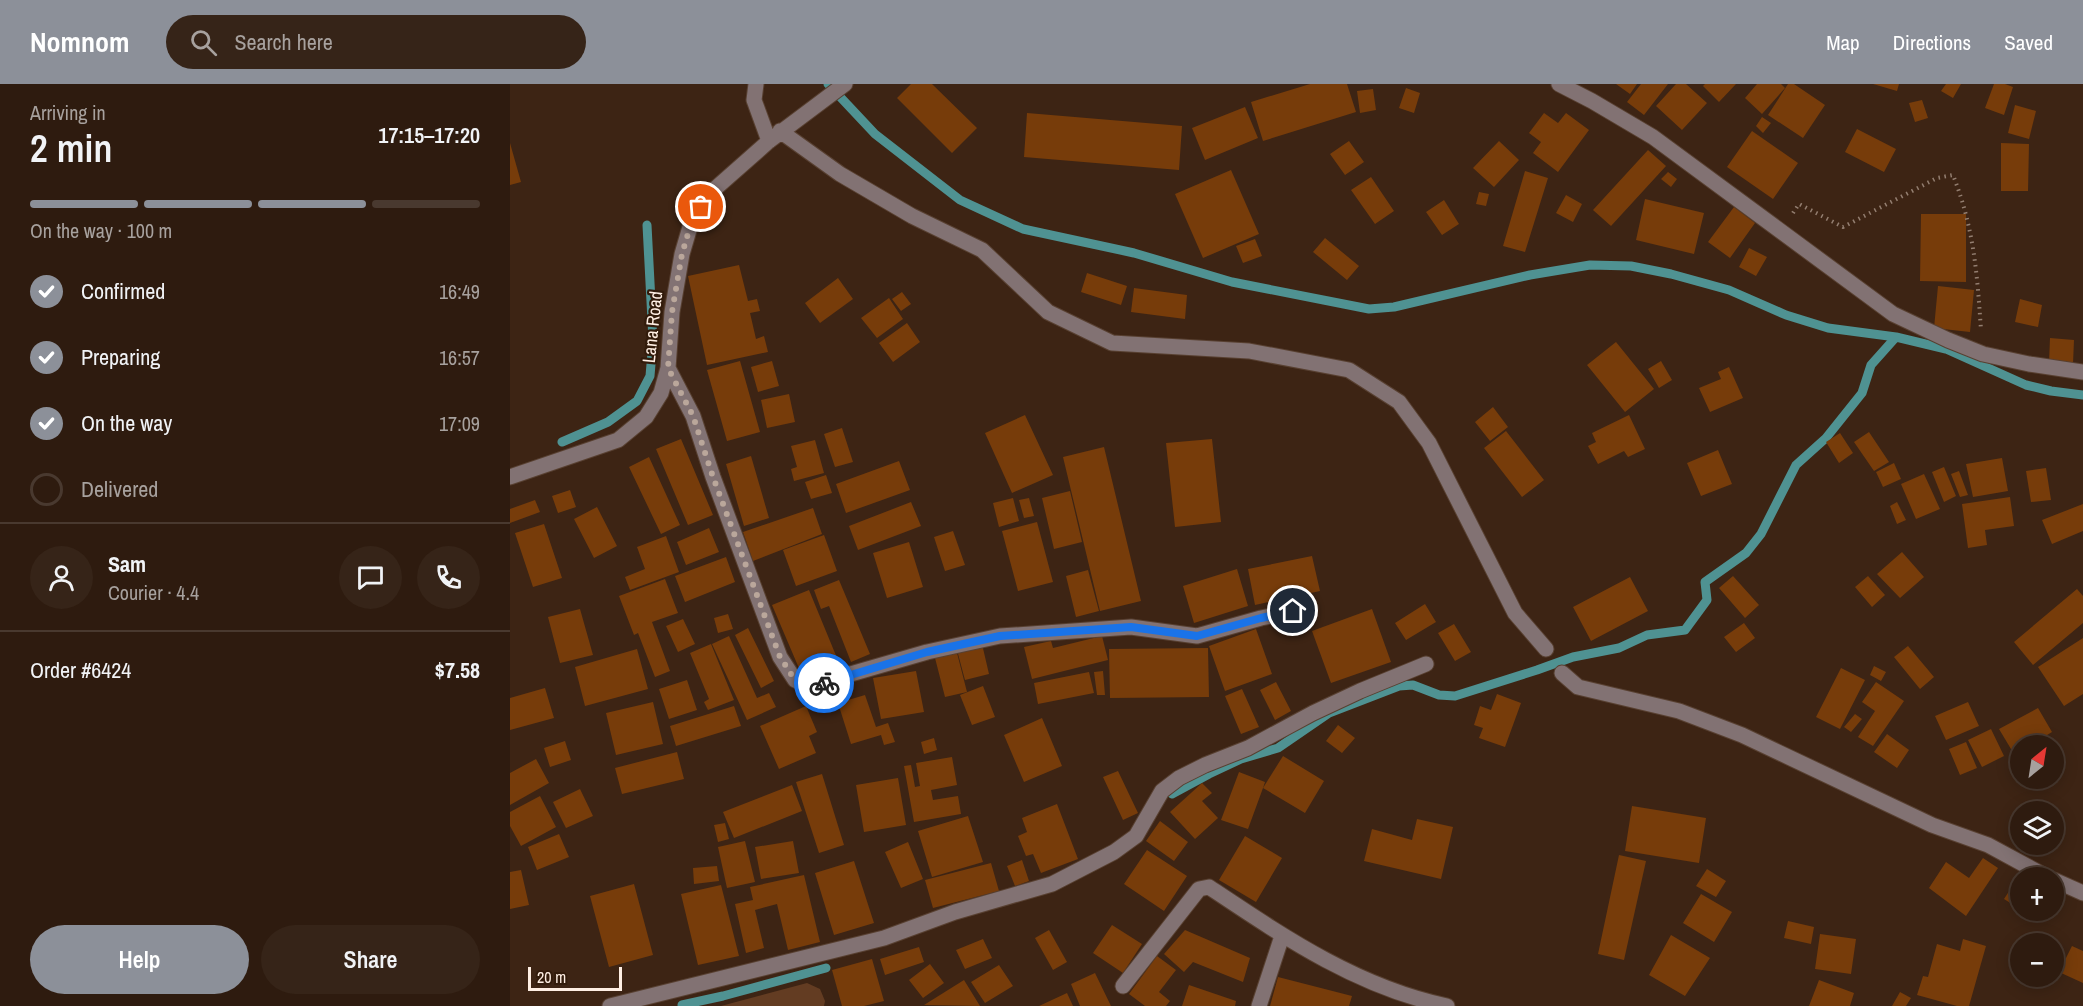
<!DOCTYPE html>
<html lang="en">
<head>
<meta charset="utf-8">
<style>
	:root { --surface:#2e1b0f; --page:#362418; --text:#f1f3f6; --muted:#a7a19e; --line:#49392f; --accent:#8c9099 }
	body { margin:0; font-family:"Archivo Narrow",sans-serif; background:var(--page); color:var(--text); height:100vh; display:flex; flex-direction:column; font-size:22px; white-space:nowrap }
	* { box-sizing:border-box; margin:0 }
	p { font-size:20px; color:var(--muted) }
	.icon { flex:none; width:33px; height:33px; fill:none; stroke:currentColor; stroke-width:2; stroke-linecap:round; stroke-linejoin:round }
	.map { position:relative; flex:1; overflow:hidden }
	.sheet { display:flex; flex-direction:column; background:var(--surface); width:510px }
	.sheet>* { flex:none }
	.needle { width:39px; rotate:30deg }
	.controls { position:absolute; left:1500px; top:651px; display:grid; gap:12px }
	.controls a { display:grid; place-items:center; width:54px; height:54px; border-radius:50%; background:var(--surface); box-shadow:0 3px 15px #0003,0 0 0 2px var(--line); font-size:30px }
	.scale { position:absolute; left:18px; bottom:15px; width:94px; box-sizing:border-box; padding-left:6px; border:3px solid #feeee3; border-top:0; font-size:16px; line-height:21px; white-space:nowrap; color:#feeee3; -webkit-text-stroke:4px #321b0b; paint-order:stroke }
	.pin { position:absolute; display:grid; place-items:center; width:51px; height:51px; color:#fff; margin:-26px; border:3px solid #fff; border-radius:50%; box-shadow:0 2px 6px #0007 }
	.courier { position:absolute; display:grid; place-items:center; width:60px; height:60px; margin:-30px; border:4px solid #1a73e8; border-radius:50%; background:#fff; color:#222; box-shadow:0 2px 8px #0007 }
	.headline em { font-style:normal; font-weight:600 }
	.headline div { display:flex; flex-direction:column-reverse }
	.headline { display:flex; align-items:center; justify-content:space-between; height:102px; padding:0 30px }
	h1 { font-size:39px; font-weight:600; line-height:45px }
	.bar { display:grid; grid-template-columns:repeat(4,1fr); gap:9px 6px; align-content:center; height:72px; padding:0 30px }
	.bar i { height:8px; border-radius:4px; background:var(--line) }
	.bar .on { background:var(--accent) }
	.bar p { grid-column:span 4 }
	.line { display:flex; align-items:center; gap:15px; padding:0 30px; border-top:2px solid var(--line) }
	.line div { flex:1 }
	.round { display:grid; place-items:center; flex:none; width:63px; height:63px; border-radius:32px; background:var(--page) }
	ol { padding:0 30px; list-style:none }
	li { display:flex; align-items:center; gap:18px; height:66px }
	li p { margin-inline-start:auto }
	li .icon { padding:6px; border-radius:50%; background:var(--accent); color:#fff; stroke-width:4 }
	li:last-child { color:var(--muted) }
	li i { width:33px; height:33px; border:3px solid var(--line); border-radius:50% }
	.primary-button { display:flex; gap:12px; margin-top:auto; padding:12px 30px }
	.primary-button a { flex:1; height:69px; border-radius:36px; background:var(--accent); color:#fff; font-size:24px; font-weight:600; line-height:69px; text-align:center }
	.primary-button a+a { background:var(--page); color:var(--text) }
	header { display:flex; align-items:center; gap:36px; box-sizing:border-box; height:84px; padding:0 30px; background:var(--accent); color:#fff }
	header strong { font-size:28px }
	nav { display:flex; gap:33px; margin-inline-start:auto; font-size:21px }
	.search { width:420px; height:54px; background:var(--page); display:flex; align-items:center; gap:15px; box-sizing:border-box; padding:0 21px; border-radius:33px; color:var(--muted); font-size:22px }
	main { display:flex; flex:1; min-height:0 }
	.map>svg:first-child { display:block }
	.green { fill:#633c22 }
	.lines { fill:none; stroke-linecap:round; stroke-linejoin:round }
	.stream { stroke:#4f9292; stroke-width:9 }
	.building { fill:#773c0a }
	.minor-casing { stroke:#584031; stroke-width:17 }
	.path { stroke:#937e70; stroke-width:4; stroke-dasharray:1.5 4.5; stroke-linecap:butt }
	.minor { stroke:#827273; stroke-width:15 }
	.done { stroke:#baa79b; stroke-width:6; stroke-dasharray:0 10.8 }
	.route { stroke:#1a73e8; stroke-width:8 }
	.labels { text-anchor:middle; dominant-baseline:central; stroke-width:4.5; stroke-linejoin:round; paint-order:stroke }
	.street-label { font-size:18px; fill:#feeee3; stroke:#321b0b }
</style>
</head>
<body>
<header>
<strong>Nomnom</strong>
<div class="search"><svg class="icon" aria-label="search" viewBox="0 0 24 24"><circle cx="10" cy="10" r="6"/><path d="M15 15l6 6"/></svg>Search here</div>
<nav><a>Map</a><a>Directions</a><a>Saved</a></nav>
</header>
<main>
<section class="sheet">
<div class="headline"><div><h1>2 min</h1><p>Arriving in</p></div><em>17:15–17:20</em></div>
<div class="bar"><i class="on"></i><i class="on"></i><i class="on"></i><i></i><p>On the way · 100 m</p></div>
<ol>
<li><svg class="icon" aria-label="check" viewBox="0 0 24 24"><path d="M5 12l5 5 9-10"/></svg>Confirmed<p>16:49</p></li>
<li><svg class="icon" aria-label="check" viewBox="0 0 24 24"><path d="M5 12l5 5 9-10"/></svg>Preparing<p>16:57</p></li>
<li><svg class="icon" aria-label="check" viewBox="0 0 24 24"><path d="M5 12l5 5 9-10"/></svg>On the way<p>17:09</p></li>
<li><i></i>Delivered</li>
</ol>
<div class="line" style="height:108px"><a class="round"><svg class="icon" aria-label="person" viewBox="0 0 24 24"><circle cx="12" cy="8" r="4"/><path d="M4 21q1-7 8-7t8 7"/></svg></a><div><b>Sam</b><p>Courier · 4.4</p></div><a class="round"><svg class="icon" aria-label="chat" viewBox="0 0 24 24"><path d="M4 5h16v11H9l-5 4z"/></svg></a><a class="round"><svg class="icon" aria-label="phone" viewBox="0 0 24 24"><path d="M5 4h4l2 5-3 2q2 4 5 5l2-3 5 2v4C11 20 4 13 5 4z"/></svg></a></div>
<div class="line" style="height:78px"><div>Order #6424</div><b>$7.58</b></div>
<div class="primary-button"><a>Help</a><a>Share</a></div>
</section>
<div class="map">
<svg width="1573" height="922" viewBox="0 0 1573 922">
	<rect width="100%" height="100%" fill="#3d2414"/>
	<path class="green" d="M297,899L310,905L315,917L314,922H211Z"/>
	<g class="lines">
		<path class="stream" d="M318,0L365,50L450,116L513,145L624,169L722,198L859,225L884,223L1020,191L1080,181L1121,182L1161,190L1219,206L1276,231L1318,244L1386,253L1436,265L1516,301L1541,307L1573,311
			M52,358L98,338L127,317L140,292L143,256L137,141
			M662,710L699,690L731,675L768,664L819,629L889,602L903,601L929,611L945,612L1027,586L1063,573L1109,564L1137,551L1175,546L1197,516L1195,498L1236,469L1251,450L1286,381L1316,354L1352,309L1361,281L1386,253
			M172,921L213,912L316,884"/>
	</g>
	<path class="building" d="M401,0H422L467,44L442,69L387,14Z
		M800,0H837L846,28L753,57L741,18Z
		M1106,0H1127L1120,10Z
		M1131,0H1158L1134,31L1117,18Z
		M1166,0H1176L1197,19L1172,46L1146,22Z
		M1195,0H1226L1209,18L1193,2Z
		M1247,0H1271L1275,4L1252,30L1235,14Z
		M1278,0H1284L1315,21L1293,54L1258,31Z
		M1363,0H1389L1387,7Z
		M1436,0H1451L1443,14L1431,7Z
		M1484,0H1495L1503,3L1494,31L1475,24Z
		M896,4L910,9L904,29L889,24Z
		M863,5L866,26L850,29L847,7Z
		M1412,16L1418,34L1405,38L1399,19Z
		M1505,21L1526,27L1519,55L1498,49Z
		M735,23L748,54L695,76L682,44Z
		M517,29L672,42L669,86L514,73Z
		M1034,29L1048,39L1056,29L1079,46L1048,88L1023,69L1031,58L1019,49Z
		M1252,33L1261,39L1253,49L1246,42Z
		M1347,45L1386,65L1374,88L1335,68Z
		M1242,47L1288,79L1263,115L1217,83Z
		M839,57L854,78L835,91L820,70Z
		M989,57L1009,76L984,103L963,84Z
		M0,59L11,98L0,101Z
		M1491,59L1519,60L1518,107H1491Z
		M1138,66L1156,82L1101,142L1083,126Z
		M721,86L749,150L693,174L665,110Z
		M1015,87L1038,94L1015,168L993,162Z
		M1158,88L1167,95L1161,103L1151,95Z
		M861,93L884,127L865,140L841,106Z
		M969,108L979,110L976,122L966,120Z
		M1056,111L1072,120L1063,138L1046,129Z
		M1135,115L1194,129L1184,170L1126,156Z
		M934,116L949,140L932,151L916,128Z
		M1224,123L1245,139L1220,174L1198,158Z
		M1411,130H1456V198L1410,197Z
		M815,154L849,182L837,196L803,168Z
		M745,155L752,172L733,179L726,162Z
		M1239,164L1257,173L1246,192L1229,183Z
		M229,181L238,217L247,215L250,227L240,229L246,255L254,252L258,268L197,281L178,192Z
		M577,189L617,202L611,221L571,208Z
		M328,194L343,215L310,239L295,219Z
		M1428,202L1464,206L1460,248L1424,244Z
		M624,204L677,211L675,235L621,228Z
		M392,208L401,220L391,227L382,215Z
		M379,214L393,235L367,254L351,234Z
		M1510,215L1532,221L1528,243L1505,238Z
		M397,239L410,258L383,278L369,259Z
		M1540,254L1564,256L1563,280L1539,279Z
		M1106,258L1144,305L1115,328L1077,281Z
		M230,277L250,348L217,357L197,286Z
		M262,277L269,302L248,308L241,283Z
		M1151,277L1162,296L1149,304L1138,285Z
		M1219,283L1233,314L1200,328L1189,304L1211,295L1208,288Z
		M279,310L285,338L257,344L251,316Z
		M983,323L998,343L980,357L965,338Z
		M515,331L543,391L502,409L475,349Z
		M1119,331L1135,365L1118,373L1114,367L1088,380L1078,362L1086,358L1082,349Z
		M332,344L343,378L325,383L314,350Z
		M996,347L1034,396L1012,413L974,364Z
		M1359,348L1379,378L1364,387L1344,358Z
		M1330,349L1343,369L1329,379L1316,358Z
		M171,355L203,431L178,441L146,365Z
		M702,355L711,438L665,443L656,359Z
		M305,356L314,389L284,397L281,385L287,383L281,362Z
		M594,363L631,517L590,527L553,373Z
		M1208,366L1222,400L1191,412L1177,379Z
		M241,372L259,434L234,442L216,380Z
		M139,373L170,441L151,450L119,383Z
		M1492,374L1498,407L1463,413L1456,380Z
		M389,377L400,406L336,429L326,400Z
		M1384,379L1391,395L1373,403L1366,388Z
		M1434,383L1446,412L1434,418L1422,388Z
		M1536,384L1541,416L1521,418L1516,387Z
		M1449,387L1458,411L1450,413L1441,390Z
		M1414,390L1430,425L1406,435L1391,400Z
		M316,391L322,409L301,415L295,398Z
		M60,406L66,423L48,429L42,412Z
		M560,407L572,458L544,465L532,414Z
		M1500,413L1504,442L1475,446L1477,461L1458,464L1452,420Z
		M503,414L509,437L489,443L483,419Z
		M519,414L524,432L514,434L509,416Z
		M25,416L30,428L0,439V425Z
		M401,418L411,442L348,466L339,442Z
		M1387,418L1396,436L1387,440L1380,422Z
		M1573,420V447L1542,460L1532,436Z
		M87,423L107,462L84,474L64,435Z
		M303,424L312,450L243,477L233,448Z
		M527,438L543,498L508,507L492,447Z
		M34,440L52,494L23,503L5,449Z
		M199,444L209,468L176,481L167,458Z
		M443,447L455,481L435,487L424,453Z
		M314,451L327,487L286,502L273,466Z
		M156,452L169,488L120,506L115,493L135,485L127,463Z
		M399,458L413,503L377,514L363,469Z
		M1392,468L1414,493L1390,514L1367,490Z
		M802,472L810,507L745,521L738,485Z
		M216,473L225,498L175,518L165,492Z
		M727,485L738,522L684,539L673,502Z
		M578,486L589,527L566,533L556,492Z
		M1223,492L1249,521L1235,534L1209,504Z
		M1358,492L1375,511L1362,523L1345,503Z
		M1120,493L1138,527L1081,557L1063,523Z
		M155,495L168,529L142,538L160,587L145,593L128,549L124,551L109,512Z
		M329,496L360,570L341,578L319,522L311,525L304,506Z
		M1567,505L1573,512V539L1523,581L1504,558Z
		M299,506L327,574L291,589L262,521Z
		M915,520L926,538L896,556L885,539Z
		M70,525L83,571L50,579L38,533Z
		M862,525L881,578L821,599L802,547Z
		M218,530L223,545L208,549L204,534Z
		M173,535L185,560L168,568L156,542Z
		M1234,539L1245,554L1226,568L1214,553Z
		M944,540L961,568L945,577L928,549Z
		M238,544L264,597L251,604L225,551Z
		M746,545L762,590L715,607L699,562Z
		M219,552L247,614L259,609L266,623L237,636L202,560Z
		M592,552L598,576L522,595L514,563L541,557L543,564Z
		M1573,554V610L1554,622L1528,583Z
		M201,560L224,616L198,626L194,618L199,615L180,569Z
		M472,560L479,590L455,596L447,566Z
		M1398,562L1424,593L1410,605L1384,573Z
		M698,564L699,613L600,614L599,565Z
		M127,565L138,605L75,622L65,583Z
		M447,569L457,608L435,613L425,574Z
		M1364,582L1376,588L1371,597L1360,591Z
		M1331,584L1355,596L1330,645L1306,633Z
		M406,587L414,628L371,635L363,594Z
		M593,587L595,611H587L584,588Z
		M579,588L584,609L528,620L524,599Z
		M177,596L187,626L159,635L149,605Z
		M766,598L781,627L765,636L750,606Z
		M1366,598L1394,617L1363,662L1348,653L1365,627L1352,618Z
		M473,602L485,633L462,641L450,611Z
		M35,604L44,634L0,646V614Z
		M732,605L749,643L731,650L715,612Z
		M987,610L1011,619L995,663L969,654L973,644L964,641L970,622L981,626Z
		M355,611L366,643L378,639L385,658L374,661L371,651L341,660L328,619Z
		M143,618L153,660L106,671L96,629Z
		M1458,618L1469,642L1436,656L1425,632Z
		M224,622L231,642L166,662L160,642Z
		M296,622L307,648L299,652L306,669L269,685L250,642Z
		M1528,624L1542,648L1519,662H1510V666L1504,670L1489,645Z
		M1345,630L1352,635L1341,648L1334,643Z
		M532,634L552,682L514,698L494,651Z
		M828,641L845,654L832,669L816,657Z
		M1481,645L1494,672L1472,683L1458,656Z
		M1377,650L1399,666L1387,684L1364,668Z
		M424,654L427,666L414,670L411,658Z
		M55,657L61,676L40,683L34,664Z
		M1456,658L1467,684L1450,691L1439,665Z
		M167,668L174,695L112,710L105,684Z
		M773,672L814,697L795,729L753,704L738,745L711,736L729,688L755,698L753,704Z
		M442,673L447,701L421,706L423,716L448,712L451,730L404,738L394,682L401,681L405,703L410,702L406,679Z
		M26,675L39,699L0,721V689Z
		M608,687L628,729L613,736L593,693Z
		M312,690L334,761L309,769L286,698Z
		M388,694L396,741L354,748L346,701Z
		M692,699L702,709L692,717L708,734L685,755L660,728Z
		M282,701L292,727L224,754L213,728Z
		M70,705L83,732L56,744L43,718Z
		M30,712L46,743L11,762L0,742V728Z
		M547,720L568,775L531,789L523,770L516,772L508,752L517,748L512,734Z
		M1122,722L1196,734L1189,779L1115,767Z
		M458,732L473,778L422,793L408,747Z
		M907,735L943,743L931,795L854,777L862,745L902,756Z
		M650,737L678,758L664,777L636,757Z
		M215,739L219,755L208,758L204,741Z
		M49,750L59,773L27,786L18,763Z
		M735,752L772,774L746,818L709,796Z
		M235,757L245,798L217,804L208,763Z
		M283,757L289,789L251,795L245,763Z
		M398,758L413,795L391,804L375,768Z
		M637,766L677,792L654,827L614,800Z
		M1109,771L1136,777L1114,876L1088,870Z
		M1473,774L1488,784L1456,832L1419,804L1436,778L1459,794Z
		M512,776L519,797L505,802L497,782Z
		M344,777L364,839L324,851L305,789Z
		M481,779L489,807L423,824L415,796Z
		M207,782L209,797L184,800L183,784Z
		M1197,785L1216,797L1206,813L1186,802Z
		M11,786L19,821L0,825V788Z
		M294,791L310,858L278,866L267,820L245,826L254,864L236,869L225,820L243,816L240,803Z
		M1507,795L1510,797V825L1494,815Z
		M124,800L143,871L99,883L80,812Z
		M211,801L229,872L188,881L171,810Z
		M1191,810L1222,828L1204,858L1173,839Z
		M1278,837L1304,843L1301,860L1274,854Z
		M602,841L632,860L613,889L583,869Z
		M539,846L557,878L543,886L525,854Z
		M675,846L740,874L733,898L683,878L674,888L654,870Z
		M1310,850L1346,855L1341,890L1305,885Z
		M1161,851L1200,874L1175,912L1139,891Z
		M473,855L482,874L455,885L446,866Z
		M1453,855L1476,862L1459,922H1447L1407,911L1413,892L1418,893L1427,860L1450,867Z
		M1562,862L1573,867V899L1549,888Z
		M409,863L414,878L375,891L370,875Z
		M647,872L666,886L649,908L660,917L656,922H635L619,910Z
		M362,875L374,917L354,922H332L322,886Z
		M420,880L434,899L413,914L399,896Z
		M489,881L503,902L475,919L461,898Z
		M585,889L601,922H570L561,900Z
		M768,893L842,912L839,922H760Z
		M454,896L470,922L414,921Z
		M1309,896L1344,909L1340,922H1299Z
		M679,901L726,917L725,922H672Z
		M1390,908L1401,914L1396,922H1382Z
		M557,909L563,922H529Z"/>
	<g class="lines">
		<g class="minor-casing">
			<path id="minor" d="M246,0L244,16L259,57
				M1049,0L1082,17L1143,53L1383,230L1438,256L1473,270L1519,280L1573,288
				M270,47L330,90L402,132L472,166L538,228L602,259L739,267L839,286L889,318L919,359L1005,529L1036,565
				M158,284L183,332L203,393L270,573L285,596L299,602L417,568L490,552L621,543L687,552L751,534L800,524
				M0,393L108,356L136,333L151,309L158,284L162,228L172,170L182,136L199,110L259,57L335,0
				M1052,589L1068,603L1169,627L1232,651L1422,741L1478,761L1539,794
				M1544,796L1573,809
				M613,902L689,805L699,803C774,853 847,903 937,922
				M100,922L374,854L445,828L542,800L604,768L626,752L652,707L669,694L695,681L738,664L803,629L850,607L916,580
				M749,922L772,852"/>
		</g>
		<path class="path" d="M1283,129L1289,120L1333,143L1427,94L1443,91C1464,145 1467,188 1471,246"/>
		<use href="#minor" class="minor"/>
	</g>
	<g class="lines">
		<path class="done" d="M191,123L182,136L172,170L162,228L158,284L183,332L203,393L270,573L285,596L298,602L314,599"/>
		<path class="route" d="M314,599L417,568L490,552L621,543L687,552L751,534L783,527"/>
	</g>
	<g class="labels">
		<g class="street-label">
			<text transform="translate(142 243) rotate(-84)">Lana Road</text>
		</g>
	</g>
</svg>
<div class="controls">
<a><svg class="needle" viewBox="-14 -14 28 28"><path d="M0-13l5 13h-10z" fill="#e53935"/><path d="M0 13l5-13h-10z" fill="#a7a19e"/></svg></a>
<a><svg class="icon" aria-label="layers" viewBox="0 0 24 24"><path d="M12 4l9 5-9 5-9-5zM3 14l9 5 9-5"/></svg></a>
<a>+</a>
<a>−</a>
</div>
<div class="scale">20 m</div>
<div class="pin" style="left:191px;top:123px;background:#ea580c"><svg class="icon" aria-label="bag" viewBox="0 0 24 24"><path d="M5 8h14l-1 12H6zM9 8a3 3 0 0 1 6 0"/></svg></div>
<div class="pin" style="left:783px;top:527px;background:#1f2937"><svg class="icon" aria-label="home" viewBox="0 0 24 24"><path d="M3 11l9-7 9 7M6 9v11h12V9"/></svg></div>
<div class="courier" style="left:314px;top:599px"><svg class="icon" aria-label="bike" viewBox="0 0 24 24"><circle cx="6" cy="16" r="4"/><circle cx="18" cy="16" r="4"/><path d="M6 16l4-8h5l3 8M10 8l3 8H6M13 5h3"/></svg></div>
</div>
</main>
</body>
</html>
